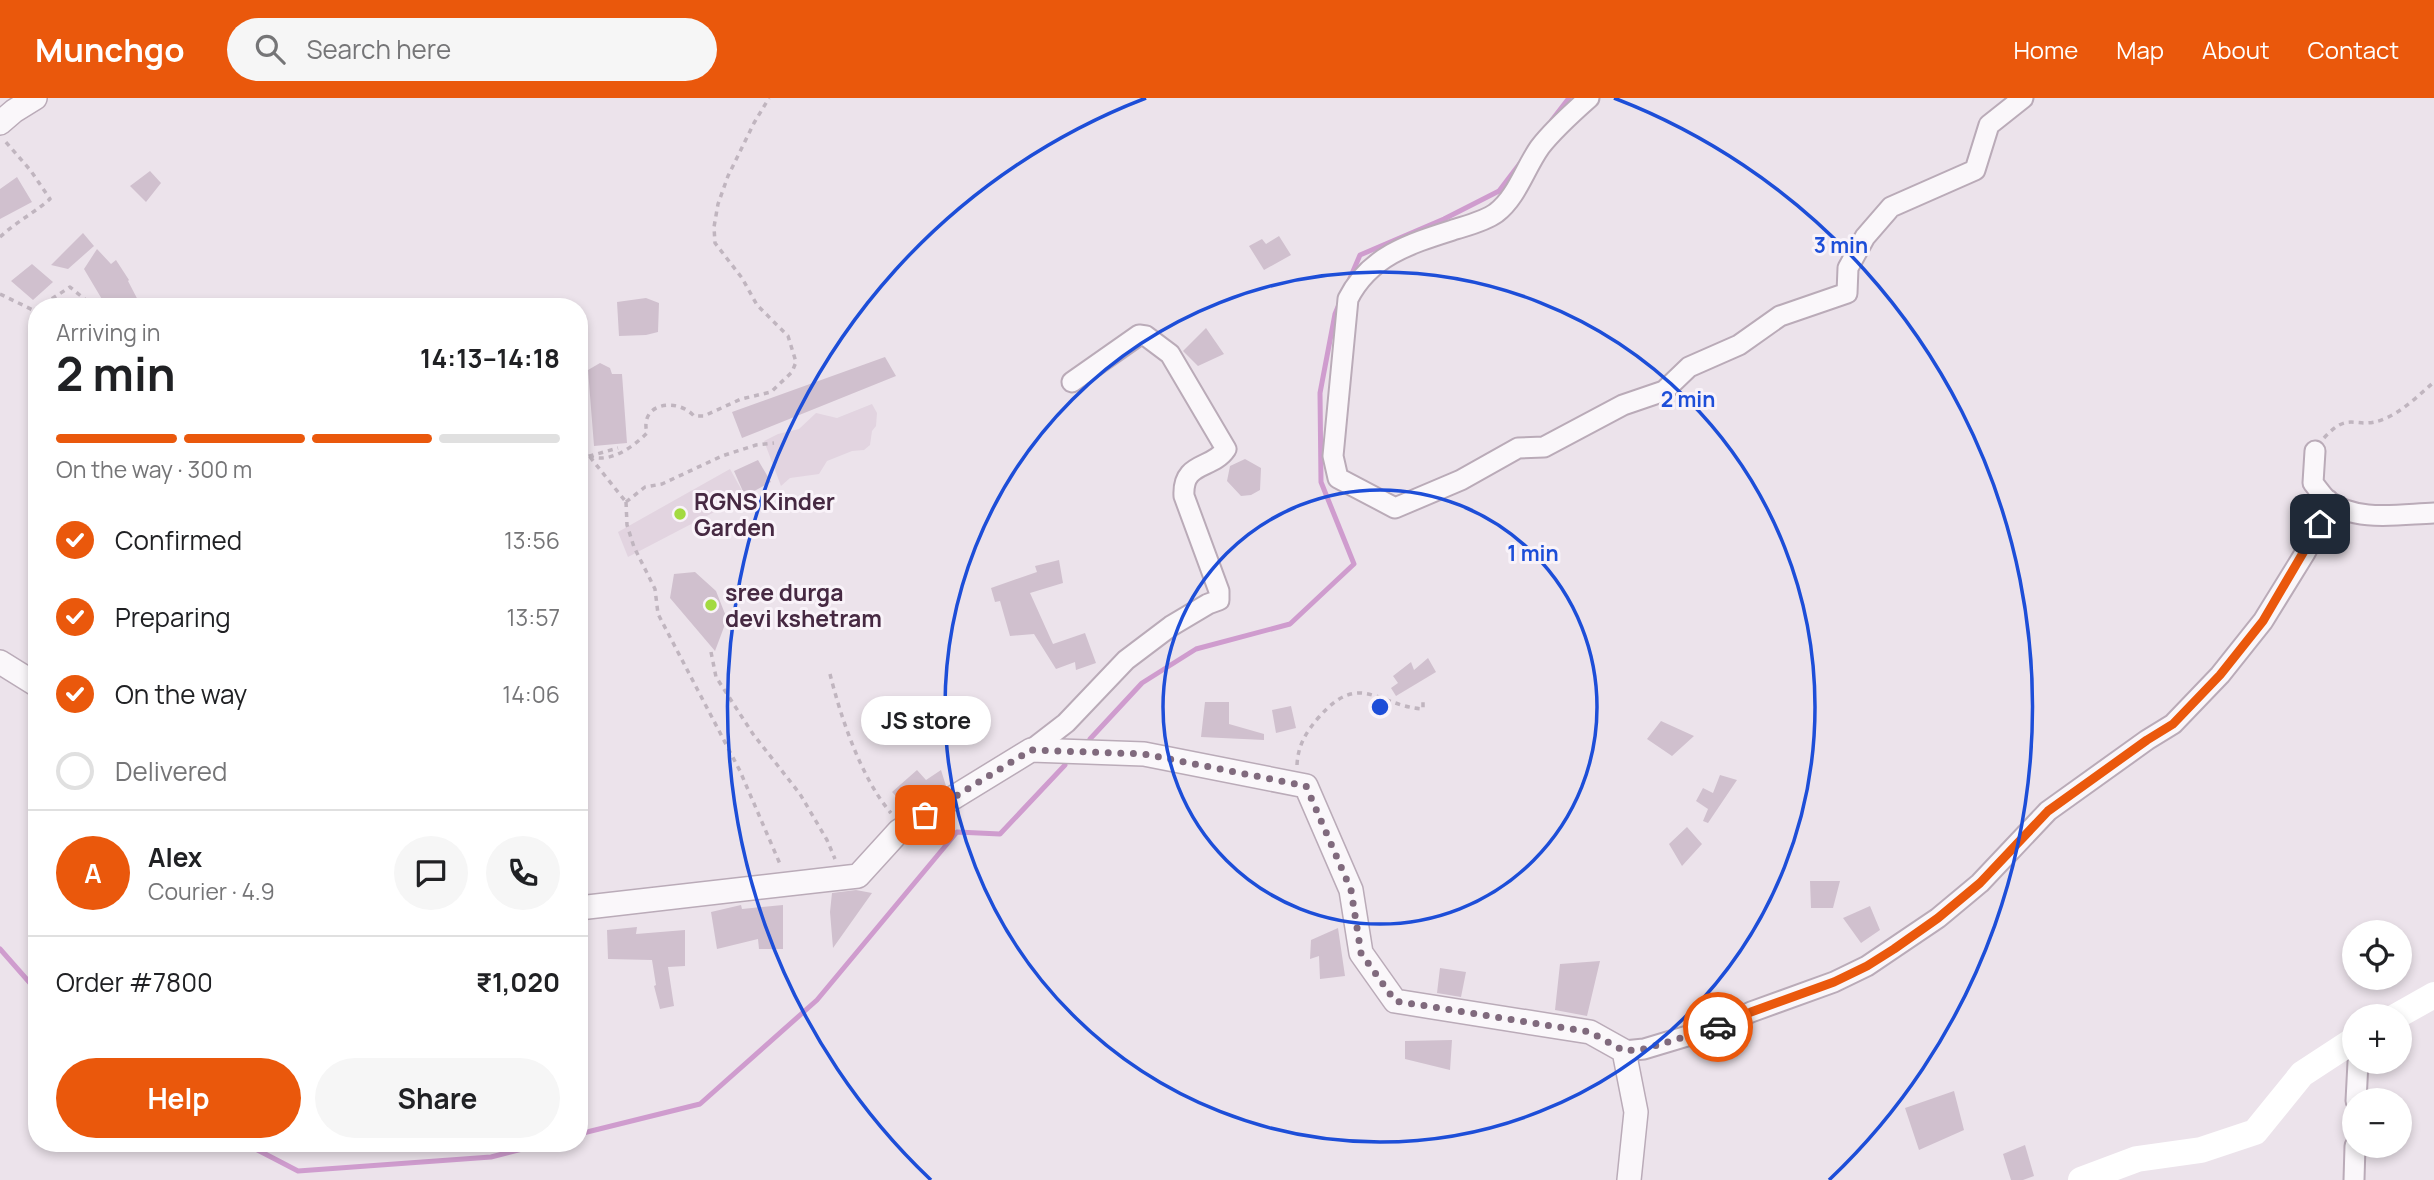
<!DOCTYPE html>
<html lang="en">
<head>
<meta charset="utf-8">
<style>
	:root { --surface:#fff; --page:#f6f6f6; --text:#202124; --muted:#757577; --line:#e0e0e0; --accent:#ea580c }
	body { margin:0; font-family:Manrope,sans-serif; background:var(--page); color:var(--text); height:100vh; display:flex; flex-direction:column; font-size:26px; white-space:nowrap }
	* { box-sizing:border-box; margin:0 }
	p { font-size:23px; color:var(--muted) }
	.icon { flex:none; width:38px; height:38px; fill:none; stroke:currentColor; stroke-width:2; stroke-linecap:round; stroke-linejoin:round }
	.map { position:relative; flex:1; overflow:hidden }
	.sheet { position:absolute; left:28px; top:200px; width:560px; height:854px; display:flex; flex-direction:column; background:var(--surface); border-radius:28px; box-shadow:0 4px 10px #0003 }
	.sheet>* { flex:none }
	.tools { position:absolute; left:2342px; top:822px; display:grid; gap:14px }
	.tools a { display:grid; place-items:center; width:70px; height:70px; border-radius:50%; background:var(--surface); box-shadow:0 4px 10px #0003; font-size:35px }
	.pin { position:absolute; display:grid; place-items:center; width:60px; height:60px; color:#fff; margin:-30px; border-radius:14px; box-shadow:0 4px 10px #0006 }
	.courier { position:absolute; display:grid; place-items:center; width:70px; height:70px; margin:-35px; border:5px solid #ea580c; border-radius:50%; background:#fff; color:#222; box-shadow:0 2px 9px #0007 }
	.bubble { position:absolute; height:49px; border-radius:24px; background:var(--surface); box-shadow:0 4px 10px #0003; font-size:23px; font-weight:700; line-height:49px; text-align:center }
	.headline em { font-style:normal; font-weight:700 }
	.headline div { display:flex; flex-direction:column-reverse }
	.headline { display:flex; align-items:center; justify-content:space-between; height:119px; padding:0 28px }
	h1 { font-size:46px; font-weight:700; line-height:52px }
	.bar { display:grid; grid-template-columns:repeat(4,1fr); gap:10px 7px; align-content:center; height:84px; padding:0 28px }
	.bar i { height:9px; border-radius:5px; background:var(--line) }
	.bar .on { background:var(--accent) }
	.bar p { grid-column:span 4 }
	.line { display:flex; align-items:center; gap:18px; padding:0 28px; border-top:2px solid var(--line) }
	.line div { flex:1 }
	.round { display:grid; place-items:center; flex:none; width:74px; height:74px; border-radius:37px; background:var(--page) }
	ol { padding:0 28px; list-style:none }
	li { display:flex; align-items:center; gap:21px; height:77px }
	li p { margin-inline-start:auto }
	li .icon { padding:7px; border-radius:50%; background:var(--accent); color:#fff; stroke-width:4 }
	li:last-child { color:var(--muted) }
	li i { width:38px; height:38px; border:4px solid var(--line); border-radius:50% }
	.primary-button { display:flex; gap:14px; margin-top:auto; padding:14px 28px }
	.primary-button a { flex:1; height:80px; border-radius:42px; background:var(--accent); color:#fff; font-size:28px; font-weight:700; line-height:80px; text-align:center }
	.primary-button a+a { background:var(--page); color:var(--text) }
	header { display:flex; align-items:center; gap:42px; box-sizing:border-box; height:98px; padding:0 35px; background:var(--accent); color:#fff }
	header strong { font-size:33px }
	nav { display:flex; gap:38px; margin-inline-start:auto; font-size:24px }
	.search { width:490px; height:63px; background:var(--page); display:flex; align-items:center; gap:18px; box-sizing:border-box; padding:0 24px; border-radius:38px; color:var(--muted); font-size:26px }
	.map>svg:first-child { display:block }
	.built { fill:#e2d4e0 }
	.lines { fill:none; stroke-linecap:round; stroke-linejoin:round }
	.stream { stroke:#cf9cce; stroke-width:5 }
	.building { fill:#d0c0ce }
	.minor-casing { stroke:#baabb8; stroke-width:23 }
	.tertiary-casing { stroke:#baabb8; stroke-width:26 }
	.path { stroke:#c0b5bf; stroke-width:3.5; stroke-dasharray:5 5; stroke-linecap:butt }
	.minor { stroke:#faf7fa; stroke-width:19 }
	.tertiary { stroke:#faf7fa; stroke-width:23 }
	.secondary { stroke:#fff; stroke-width:26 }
	.done { stroke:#806a7d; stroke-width:7; stroke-dasharray:0 12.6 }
	.route { stroke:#ea580c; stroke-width:9 }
	.ring { fill:none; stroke:#1d4ed8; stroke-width:3.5 }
	.poi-dot { fill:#a3da40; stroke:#f9f3f9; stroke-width:2.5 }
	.labels { text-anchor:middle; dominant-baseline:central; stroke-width:6; stroke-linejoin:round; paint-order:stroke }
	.poi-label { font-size:23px; font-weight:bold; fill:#462942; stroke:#f9f3f9; text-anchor:start }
	.centre { fill:#1d4ed8; stroke:#f9f3f9; stroke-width:3.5 }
	.ring-label { font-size:21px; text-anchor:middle; font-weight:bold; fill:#1d4ed8; stroke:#f9f3f9; stroke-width:6; stroke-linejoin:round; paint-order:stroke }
</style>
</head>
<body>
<header>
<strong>Munchgo</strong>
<div class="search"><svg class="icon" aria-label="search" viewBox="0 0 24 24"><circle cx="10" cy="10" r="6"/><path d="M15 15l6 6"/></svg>Search here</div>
<nav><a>Home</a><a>Map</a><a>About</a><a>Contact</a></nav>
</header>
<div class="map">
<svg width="2434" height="1082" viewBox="0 0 2434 1082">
	<rect width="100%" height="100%" fill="#ece3eb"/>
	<path class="built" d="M872,306L877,315L876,328L872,333L870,347L864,352L852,353L827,363L819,376L790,380L781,388L764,343L778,336L799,331L816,315L837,320Z
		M730,371L745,398L628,459L618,434Z"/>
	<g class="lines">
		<path class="stream" d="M1552,22L1569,0
			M1348,185L1360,157L1444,121L1499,93L1521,64
			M1090,641L1142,585L1196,551L1290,526L1354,466L1321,384L1320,295L1335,216L1340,204
			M0,851L37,893
			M579,1036L700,1006L817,902L957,734L1000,736L1065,667
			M244,1045L298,1073L491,1059L546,1045"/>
	</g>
	<path class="building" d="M150,73L161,85L146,104L130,88Z
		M17,79L32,104L0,121V91Z
		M83,135L94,148L68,171L51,167Z
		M1279,138L1291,157L1264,172L1249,148L1262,141L1266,146Z
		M97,151L111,166L116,162L129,182L128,183L141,208H106L84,171Z
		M32,166L53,184L33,202L11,183Z
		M646,200L659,205L658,234L646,237L619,238L617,204Z
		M1206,230L1224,256L1198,268L1183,253Z
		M885,259L896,278L742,340L732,314Z
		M600,265L610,270L612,276H622L627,345L594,348L588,272Z
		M1245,361L1261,370L1260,392L1251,397L1241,398L1227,383L1230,368Z
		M758,362L771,384L745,398L734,373Z
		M1059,462L1063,485L1030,495L1053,546L1085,535L1096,565L1076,572L1075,564L1056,571L1034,536L1010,538L1000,503L995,504L991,490L1037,474L1035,468Z
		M695,474L716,493L727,521L715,553L670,500L674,476Z
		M1428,560L1436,574L1396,598L1391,590L1398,585L1393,578L1411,564L1414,572Z
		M1205,604H1229V626L1264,636V642L1201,639Z
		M1291,608L1296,630L1276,635L1272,612Z
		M1661,623L1694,638L1672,658L1647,641Z
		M917,672L926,682L941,672L946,688L908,711L892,694Z
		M1720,677L1737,682L1708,725L1703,723L1708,711L1696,703L1703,690L1713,695Z
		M1687,729L1702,746L1682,768L1669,746Z
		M1810,783H1840L1833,810H1811Z
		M856,792L872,795L833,850L830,814L832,795Z
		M741,807L742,811L783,807V851H759L758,841L717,851L711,814Z
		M1870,808L1880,832L1861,845L1843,820Z
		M637,829L636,836L685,832V868L668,869L674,908L660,911L654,888L656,887L652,862L608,861L607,832Z
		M1338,830L1345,878L1320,881L1319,858L1310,861L1311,842Z
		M1600,863L1587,918L1555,912L1560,866Z
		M1440,870L1466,874L1461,899L1437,895Z
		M1452,942L1450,972L1405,961V943Z
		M1954,993L1964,1032L1919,1052L1905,1010Z
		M2025,1047L2034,1078L2023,1082H2011L2003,1056Z"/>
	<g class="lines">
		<g class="minor-casing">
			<path id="minor" d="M1589,0C1572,15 1554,31 1540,49C1525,70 1517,99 1496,115C1485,123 1469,127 1456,131C1412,145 1370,157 1348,201L1333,358L1338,380L1395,410L1461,382L1518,350L1544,349L1623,307L1664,293L1689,269L1739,247L1780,218L1847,195L1848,170L1865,139L1891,109L1975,72L1989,27L2023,0
				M2315,353L2313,385C2318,391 2322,397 2327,402C2355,425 2401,416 2434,415
				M1031,652L1066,625L1126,562L1171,528L1208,506L1219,502V493L1184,398C1182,363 1212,372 1226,351L1170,256L1146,238L1139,237L1072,284
				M1624,953L1644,951L1724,927L1751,914L1834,884L1867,868L1938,820L1980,785L2048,713L2147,642L2173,626L2220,577L2263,523L2305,455L2321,426L2328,402
				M2356,1003L2358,964
				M2354,1082L2355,1048"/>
		</g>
		<g class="tertiary-casing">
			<path id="tertiary" d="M0,25L14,13L35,0
				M0,564L37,587
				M579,810L858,778L899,733L1031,652L1144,656L1306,688L1351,792L1361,855L1395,903L1590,934L1624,953L1636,1014L1629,1082"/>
		</g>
		<path class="path" d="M0,139C16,124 34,115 50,101L31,73L5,43
			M0,196L37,214
			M45,208L50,202L70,189L93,208
			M2324,340C2350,311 2355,333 2384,321C2403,313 2419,297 2434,284
			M589,358C610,366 633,349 647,335C639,305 677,299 694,318H704L741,301L771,294L792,274L796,264L788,238L757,207L742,180L715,145L714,129L718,106L728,78L754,25L769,0
			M590,359L626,404
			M579,361L618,350
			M626,404L627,427L634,449L655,491L658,516L740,673L780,766
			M626,404L645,389L662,386L722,358L756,347L774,345
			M711,554L716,579L753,636L800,696L827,742L835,761
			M830,576C841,620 861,680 891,715
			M1297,667C1298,647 1306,634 1319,619C1360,572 1378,608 1423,611V601"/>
		<use href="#minor" class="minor"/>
		<use href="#tertiary" class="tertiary"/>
		<path class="secondary" d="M2395,919L2434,897
			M2081,1082L2137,1061L2201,1052L2255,1034L2302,976L2354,942"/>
	</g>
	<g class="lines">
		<path class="done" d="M925,717L1031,652L1144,656L1306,688L1351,792L1361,855L1395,903L1590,934L1624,953L1644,951L1718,929"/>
		<path class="route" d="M1718,929L1751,914L1834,884L1867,868L1894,851L1938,820L1980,785L2048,713L2147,642L2173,626L2220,577L2263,523L2320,426"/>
	</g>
	<g class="ring">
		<circle cx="1380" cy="609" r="217"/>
		<circle cx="1380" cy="609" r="435"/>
		<path d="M931 1082A652 652 0 0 1 1146 0M1614 0A652 652 0 0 1 1829 1082"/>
	</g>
	<g class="poi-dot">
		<circle cx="680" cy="416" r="7"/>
		<circle cx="711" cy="507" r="7"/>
	</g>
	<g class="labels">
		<g class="poi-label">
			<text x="694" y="403">RGNS Kinder<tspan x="694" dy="26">Garden</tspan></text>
			<text x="725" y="494">sree durga<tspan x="725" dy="26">devi kshetram</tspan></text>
		</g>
	</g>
	<circle cx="1380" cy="609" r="10" class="centre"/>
	<g class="ring-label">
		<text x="1841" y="155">3 min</text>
		<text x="1688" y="309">2 min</text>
		<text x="1533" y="463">1 min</text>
	</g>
</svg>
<div class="tools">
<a><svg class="icon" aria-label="locate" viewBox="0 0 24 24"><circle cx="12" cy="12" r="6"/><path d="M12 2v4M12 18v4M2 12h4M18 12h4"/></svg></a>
<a>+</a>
<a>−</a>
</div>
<div class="pin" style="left:925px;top:717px;background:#ea580c"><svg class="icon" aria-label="bag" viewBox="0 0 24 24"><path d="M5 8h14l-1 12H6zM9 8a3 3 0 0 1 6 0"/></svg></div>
<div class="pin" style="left:2320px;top:426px;background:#1f2937"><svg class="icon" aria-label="home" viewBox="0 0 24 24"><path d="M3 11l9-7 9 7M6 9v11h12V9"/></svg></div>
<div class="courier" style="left:1718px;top:929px"><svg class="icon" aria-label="car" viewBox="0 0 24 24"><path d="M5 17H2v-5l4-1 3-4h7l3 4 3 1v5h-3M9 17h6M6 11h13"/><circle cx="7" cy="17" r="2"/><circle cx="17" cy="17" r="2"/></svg></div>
<div class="bubble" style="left:861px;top:598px;width:130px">JS store</div>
<section class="sheet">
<div class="headline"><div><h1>2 min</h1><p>Arriving in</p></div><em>14:13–14:18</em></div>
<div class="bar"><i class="on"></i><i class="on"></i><i class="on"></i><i></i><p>On the way · 300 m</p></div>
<ol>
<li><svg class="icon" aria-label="check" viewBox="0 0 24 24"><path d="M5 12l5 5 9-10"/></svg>Confirmed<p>13:56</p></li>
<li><svg class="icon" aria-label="check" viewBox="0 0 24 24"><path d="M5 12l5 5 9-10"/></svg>Preparing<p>13:57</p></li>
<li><svg class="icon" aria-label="check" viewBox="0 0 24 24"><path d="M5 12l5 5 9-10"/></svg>On the way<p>14:06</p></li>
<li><i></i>Delivered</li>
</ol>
<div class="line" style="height:126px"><b class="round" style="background:var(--accent);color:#fff">A</b><div><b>Alex</b><p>Courier · 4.9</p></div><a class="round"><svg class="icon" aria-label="chat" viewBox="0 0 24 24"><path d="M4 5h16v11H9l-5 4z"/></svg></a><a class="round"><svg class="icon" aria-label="phone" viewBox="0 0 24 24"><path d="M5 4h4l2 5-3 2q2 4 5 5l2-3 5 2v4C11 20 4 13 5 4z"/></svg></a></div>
<div class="line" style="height:91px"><div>Order #7800</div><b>₹1,020</b></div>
<div class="primary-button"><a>Help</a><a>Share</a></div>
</section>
</div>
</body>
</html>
